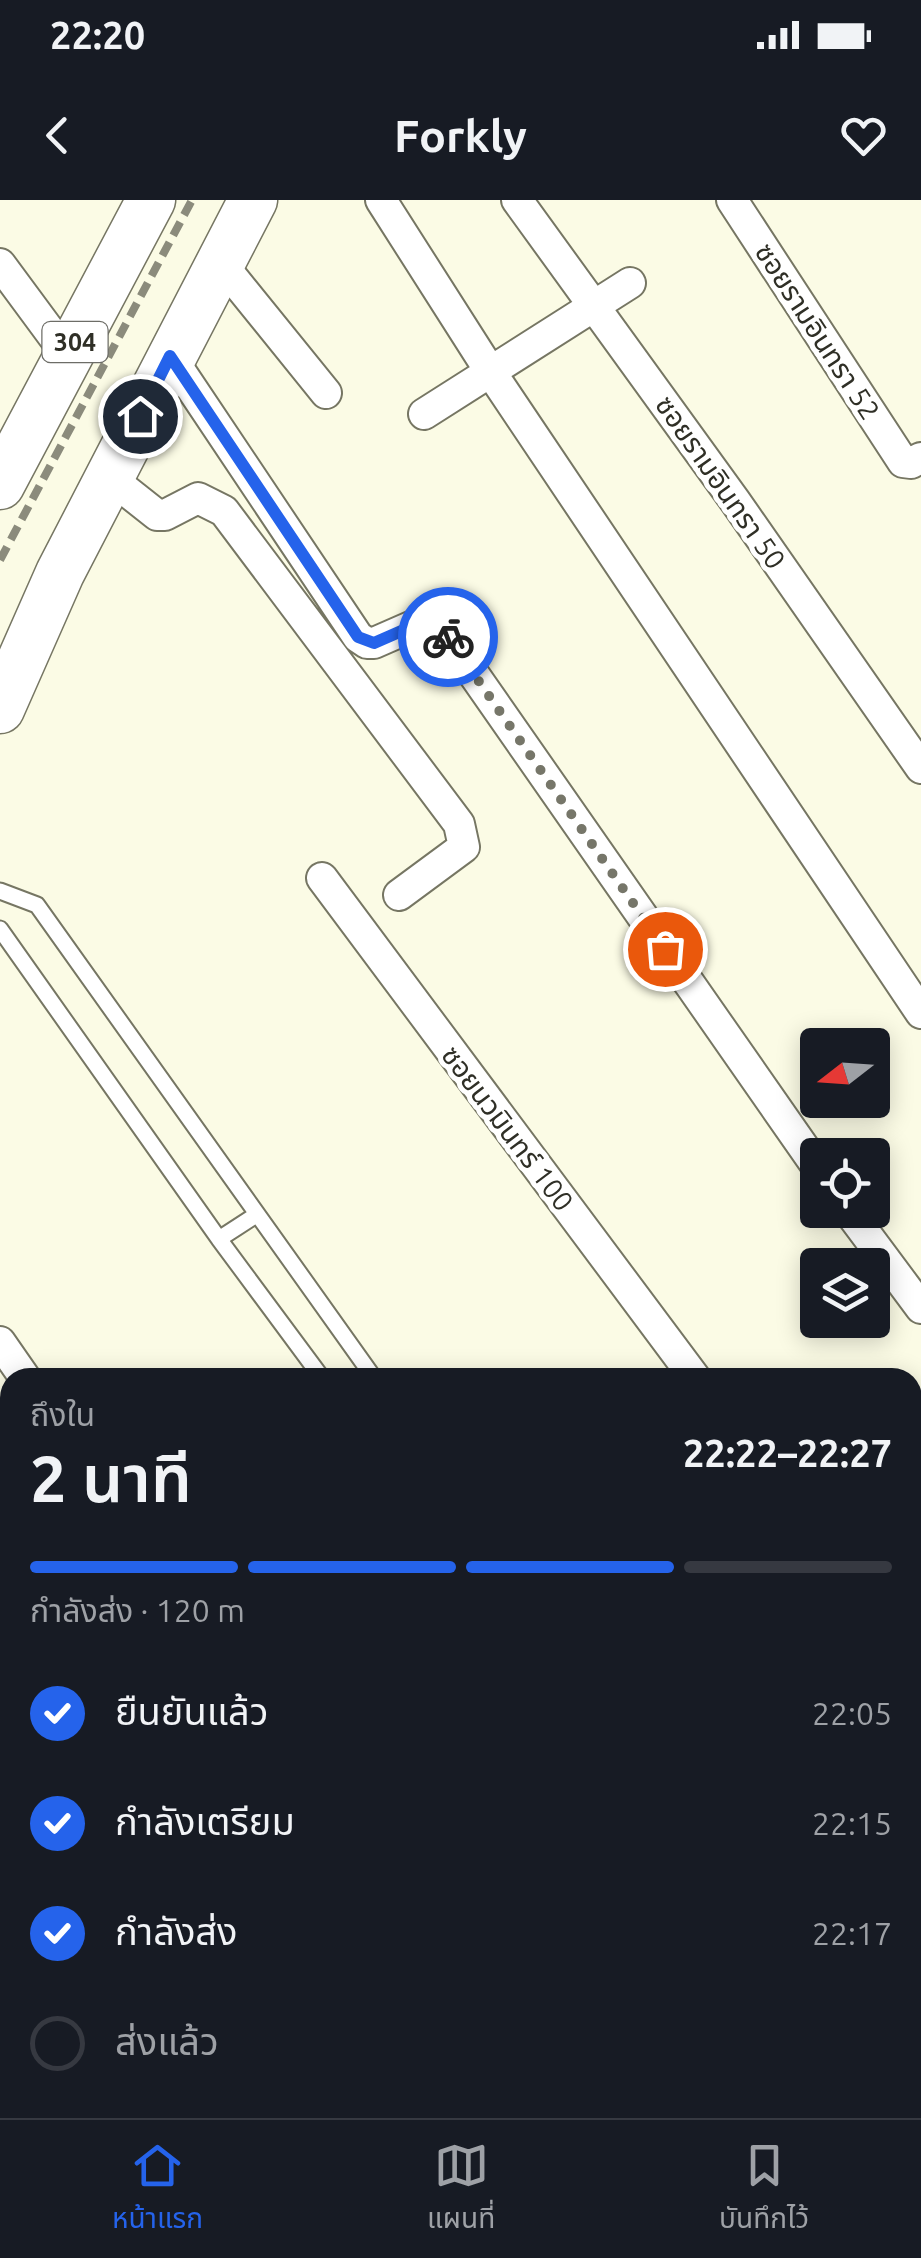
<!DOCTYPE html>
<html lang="th">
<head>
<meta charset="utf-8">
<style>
	:root { --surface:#171b24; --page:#242831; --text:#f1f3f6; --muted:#9ea1a6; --line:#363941; --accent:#2563eb }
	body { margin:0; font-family:Ubuntu,"Noto Sans Thai",sans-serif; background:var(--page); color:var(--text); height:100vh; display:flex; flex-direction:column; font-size:38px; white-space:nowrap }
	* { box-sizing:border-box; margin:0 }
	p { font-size:32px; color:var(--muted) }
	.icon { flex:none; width:55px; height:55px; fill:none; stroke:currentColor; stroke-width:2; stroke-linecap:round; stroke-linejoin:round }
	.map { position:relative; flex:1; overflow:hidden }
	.drawer { position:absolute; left:0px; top:1168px; width:922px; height:752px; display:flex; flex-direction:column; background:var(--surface); border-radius:30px 30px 0 0; box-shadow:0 5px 25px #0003 }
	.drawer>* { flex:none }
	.needle { width:65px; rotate:253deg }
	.buttons { position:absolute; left:800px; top:828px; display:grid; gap:20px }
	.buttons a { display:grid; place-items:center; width:90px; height:90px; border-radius:10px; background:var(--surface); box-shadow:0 5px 25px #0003; font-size:50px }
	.pin { position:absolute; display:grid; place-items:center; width:85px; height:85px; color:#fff; margin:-42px; border:5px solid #fff; border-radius:50%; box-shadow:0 2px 10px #0007 }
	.courier { position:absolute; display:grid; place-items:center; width:100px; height:100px; margin:-50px; border:8px solid #2563eb; border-radius:50%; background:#fff; color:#222; box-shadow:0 2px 12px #0007 }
	.head em { font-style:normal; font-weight:600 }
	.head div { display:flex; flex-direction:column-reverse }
	.head { display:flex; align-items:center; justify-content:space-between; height:170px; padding:0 30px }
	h1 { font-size:65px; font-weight:600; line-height:75px }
	.bar { display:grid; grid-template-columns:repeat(4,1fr); gap:15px 10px; align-content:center; height:120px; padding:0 30px }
	.bar i { height:12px; border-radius:8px; background:var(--line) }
	.bar .on { background:var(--accent) }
	.bar p { grid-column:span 4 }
	ol { padding:0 30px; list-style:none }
	li { display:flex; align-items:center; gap:30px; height:110px }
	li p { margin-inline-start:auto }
	li .icon { padding:10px; border-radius:50%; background:var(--accent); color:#fff; stroke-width:4 }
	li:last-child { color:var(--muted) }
	li i { width:55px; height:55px; border:5px solid var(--line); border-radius:50% }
	.status { display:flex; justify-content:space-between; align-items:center; height:70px; padding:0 50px; background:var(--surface); direction:ltr }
	.status svg { height:28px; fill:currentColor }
	header { display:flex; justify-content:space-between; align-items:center; height:130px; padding:0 30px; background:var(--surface); font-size:45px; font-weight:600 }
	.menu { display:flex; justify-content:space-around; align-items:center; height:140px; border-top:2px solid var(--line); background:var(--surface); font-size:28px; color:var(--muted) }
	.menu a { display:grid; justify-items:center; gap:5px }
	.menu .on { color:var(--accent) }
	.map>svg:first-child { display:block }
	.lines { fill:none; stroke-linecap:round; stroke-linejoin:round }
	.canal { stroke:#7cdab4; stroke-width:30 }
	.lane-casing { stroke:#767663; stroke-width:19 }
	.street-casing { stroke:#767663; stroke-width:34 }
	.secondary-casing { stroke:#767663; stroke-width:46 }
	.primary-casing { stroke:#767663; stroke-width:51 }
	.lane { stroke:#fff; stroke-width:15 }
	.street { stroke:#fff; stroke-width:30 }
	.secondary { stroke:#fff; stroke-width:42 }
	.primary { stroke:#fff; stroke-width:48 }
	.rail { stroke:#8b8b7c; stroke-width:8; stroke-dasharray:15 8; stroke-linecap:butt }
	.done { stroke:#767669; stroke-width:10; stroke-dasharray:0 18 }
	.route { stroke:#2563eb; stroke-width:12 }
	.labels { text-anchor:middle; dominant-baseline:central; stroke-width:10; stroke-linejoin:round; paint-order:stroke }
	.shield { fill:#fff; stroke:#6d6d67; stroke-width:2.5 }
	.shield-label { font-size:25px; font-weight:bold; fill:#2f2f26 }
	.street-label { font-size:28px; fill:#2f2f26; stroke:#fff }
</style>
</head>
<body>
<div class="status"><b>22:20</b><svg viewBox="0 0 49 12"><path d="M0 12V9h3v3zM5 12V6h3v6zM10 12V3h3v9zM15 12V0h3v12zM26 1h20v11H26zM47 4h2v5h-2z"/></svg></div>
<header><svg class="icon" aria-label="back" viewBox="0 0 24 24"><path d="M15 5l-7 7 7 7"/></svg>Forkly<svg class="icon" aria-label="heart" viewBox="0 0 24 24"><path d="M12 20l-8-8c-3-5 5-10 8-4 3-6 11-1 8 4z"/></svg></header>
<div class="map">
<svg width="921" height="1918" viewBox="0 0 921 1918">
	<rect width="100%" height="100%" fill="#fbfbe5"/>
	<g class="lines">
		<path class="canal" d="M122,1918L141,1910"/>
		<g class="lane-casing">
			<path id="lane" d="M0,691L37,705L374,1178
				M0,729L219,1039L322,1178
				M219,1039L256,1015
				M912,1342L921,1356
				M912,1428L921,1440"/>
		</g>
		<g class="street-casing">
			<path id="street" d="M381,0L490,171L921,813
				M517,0L735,301L921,568
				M732,0L903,262L911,263L921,258
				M220,62L326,193
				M0,64L68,156
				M170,156L358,437L367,443H374L422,422L447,436L818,968
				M424,214L630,83
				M109,277L157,315H165L198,298L224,311L459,624L464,647L399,695
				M322,678L695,1178
				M848,1010L921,1108
				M0,1142L25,1178
				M912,1469L921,1480
				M776,1910L780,1918"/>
		</g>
		<g class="secondary-casing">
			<path id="secondary" d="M0,1546L10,1547
				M0,1594L10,1595
				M912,1637L921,1638
				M912,1694H921"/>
		</g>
		<g class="primary-casing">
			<path id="primary" d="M0,285L151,0
				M0,509L60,373L253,0"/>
		</g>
		<use href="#lane" class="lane"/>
		<use href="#street" class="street"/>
		<use href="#secondary" class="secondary"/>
		<use href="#primary" class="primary"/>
		<path class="rail" d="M0,360L192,0"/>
	</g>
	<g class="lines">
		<path class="done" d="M448,437L665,749"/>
		<path class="route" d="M140,216L170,156L358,437L374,443L422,422L435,426L448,437"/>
	</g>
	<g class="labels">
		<rect class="shield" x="42.5" y="122" width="65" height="40" rx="8"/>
		<g class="shield-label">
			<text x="75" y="142">304</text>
		</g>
		<g class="street-label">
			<text transform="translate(818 131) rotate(57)">ซอยรามอินทรา 52</text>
			<text transform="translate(721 282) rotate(55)">ซอยรามอินทรา 50</text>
			<text transform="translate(508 928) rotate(53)">ซอยนวมินทร์ 100</text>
		</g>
	</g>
</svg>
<div class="buttons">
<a><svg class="needle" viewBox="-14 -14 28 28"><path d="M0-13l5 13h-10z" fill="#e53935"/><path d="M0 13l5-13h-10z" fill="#9ea1a6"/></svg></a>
<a><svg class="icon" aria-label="locate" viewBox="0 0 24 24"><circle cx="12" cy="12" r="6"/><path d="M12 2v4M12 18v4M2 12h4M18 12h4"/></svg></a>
<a><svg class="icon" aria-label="layers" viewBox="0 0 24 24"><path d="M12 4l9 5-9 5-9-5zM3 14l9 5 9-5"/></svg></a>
</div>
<div class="pin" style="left:665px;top:749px;background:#ea580c"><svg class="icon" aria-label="bag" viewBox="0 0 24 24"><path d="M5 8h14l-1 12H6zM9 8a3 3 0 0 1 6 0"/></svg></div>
<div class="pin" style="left:140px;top:216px;background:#1f2937"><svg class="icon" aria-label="home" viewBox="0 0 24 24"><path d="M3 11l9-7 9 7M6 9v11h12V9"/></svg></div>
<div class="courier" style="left:448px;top:437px"><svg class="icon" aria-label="bike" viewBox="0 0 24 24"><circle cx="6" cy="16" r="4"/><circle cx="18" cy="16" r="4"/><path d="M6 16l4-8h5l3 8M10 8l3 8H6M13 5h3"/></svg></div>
<section class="drawer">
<div class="head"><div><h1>2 นาที</h1><p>ถึงใน</p></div><em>22:22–22:27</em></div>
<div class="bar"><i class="on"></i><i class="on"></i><i class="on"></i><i></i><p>กำลังส่ง · 120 m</p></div>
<ol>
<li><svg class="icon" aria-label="check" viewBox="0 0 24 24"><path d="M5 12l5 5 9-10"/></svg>ยืนยันแล้ว<p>22:05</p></li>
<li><svg class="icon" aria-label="check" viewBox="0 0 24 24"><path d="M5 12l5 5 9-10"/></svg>กำลังเตรียม<p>22:15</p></li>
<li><svg class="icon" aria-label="check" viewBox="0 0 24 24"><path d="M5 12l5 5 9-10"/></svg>กำลังส่ง<p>22:17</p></li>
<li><i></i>ส่งแล้ว</li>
</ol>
</section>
</div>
<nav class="menu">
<a class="on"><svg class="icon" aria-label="home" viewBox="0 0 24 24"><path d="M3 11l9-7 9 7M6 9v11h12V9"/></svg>หน้าแรก</a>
<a><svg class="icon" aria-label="map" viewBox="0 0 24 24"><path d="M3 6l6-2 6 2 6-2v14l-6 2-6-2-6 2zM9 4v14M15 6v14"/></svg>แผนที่</a>
<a><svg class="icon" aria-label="saved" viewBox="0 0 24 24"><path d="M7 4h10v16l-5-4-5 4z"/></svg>บันทึกไว้</a>
</nav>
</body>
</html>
